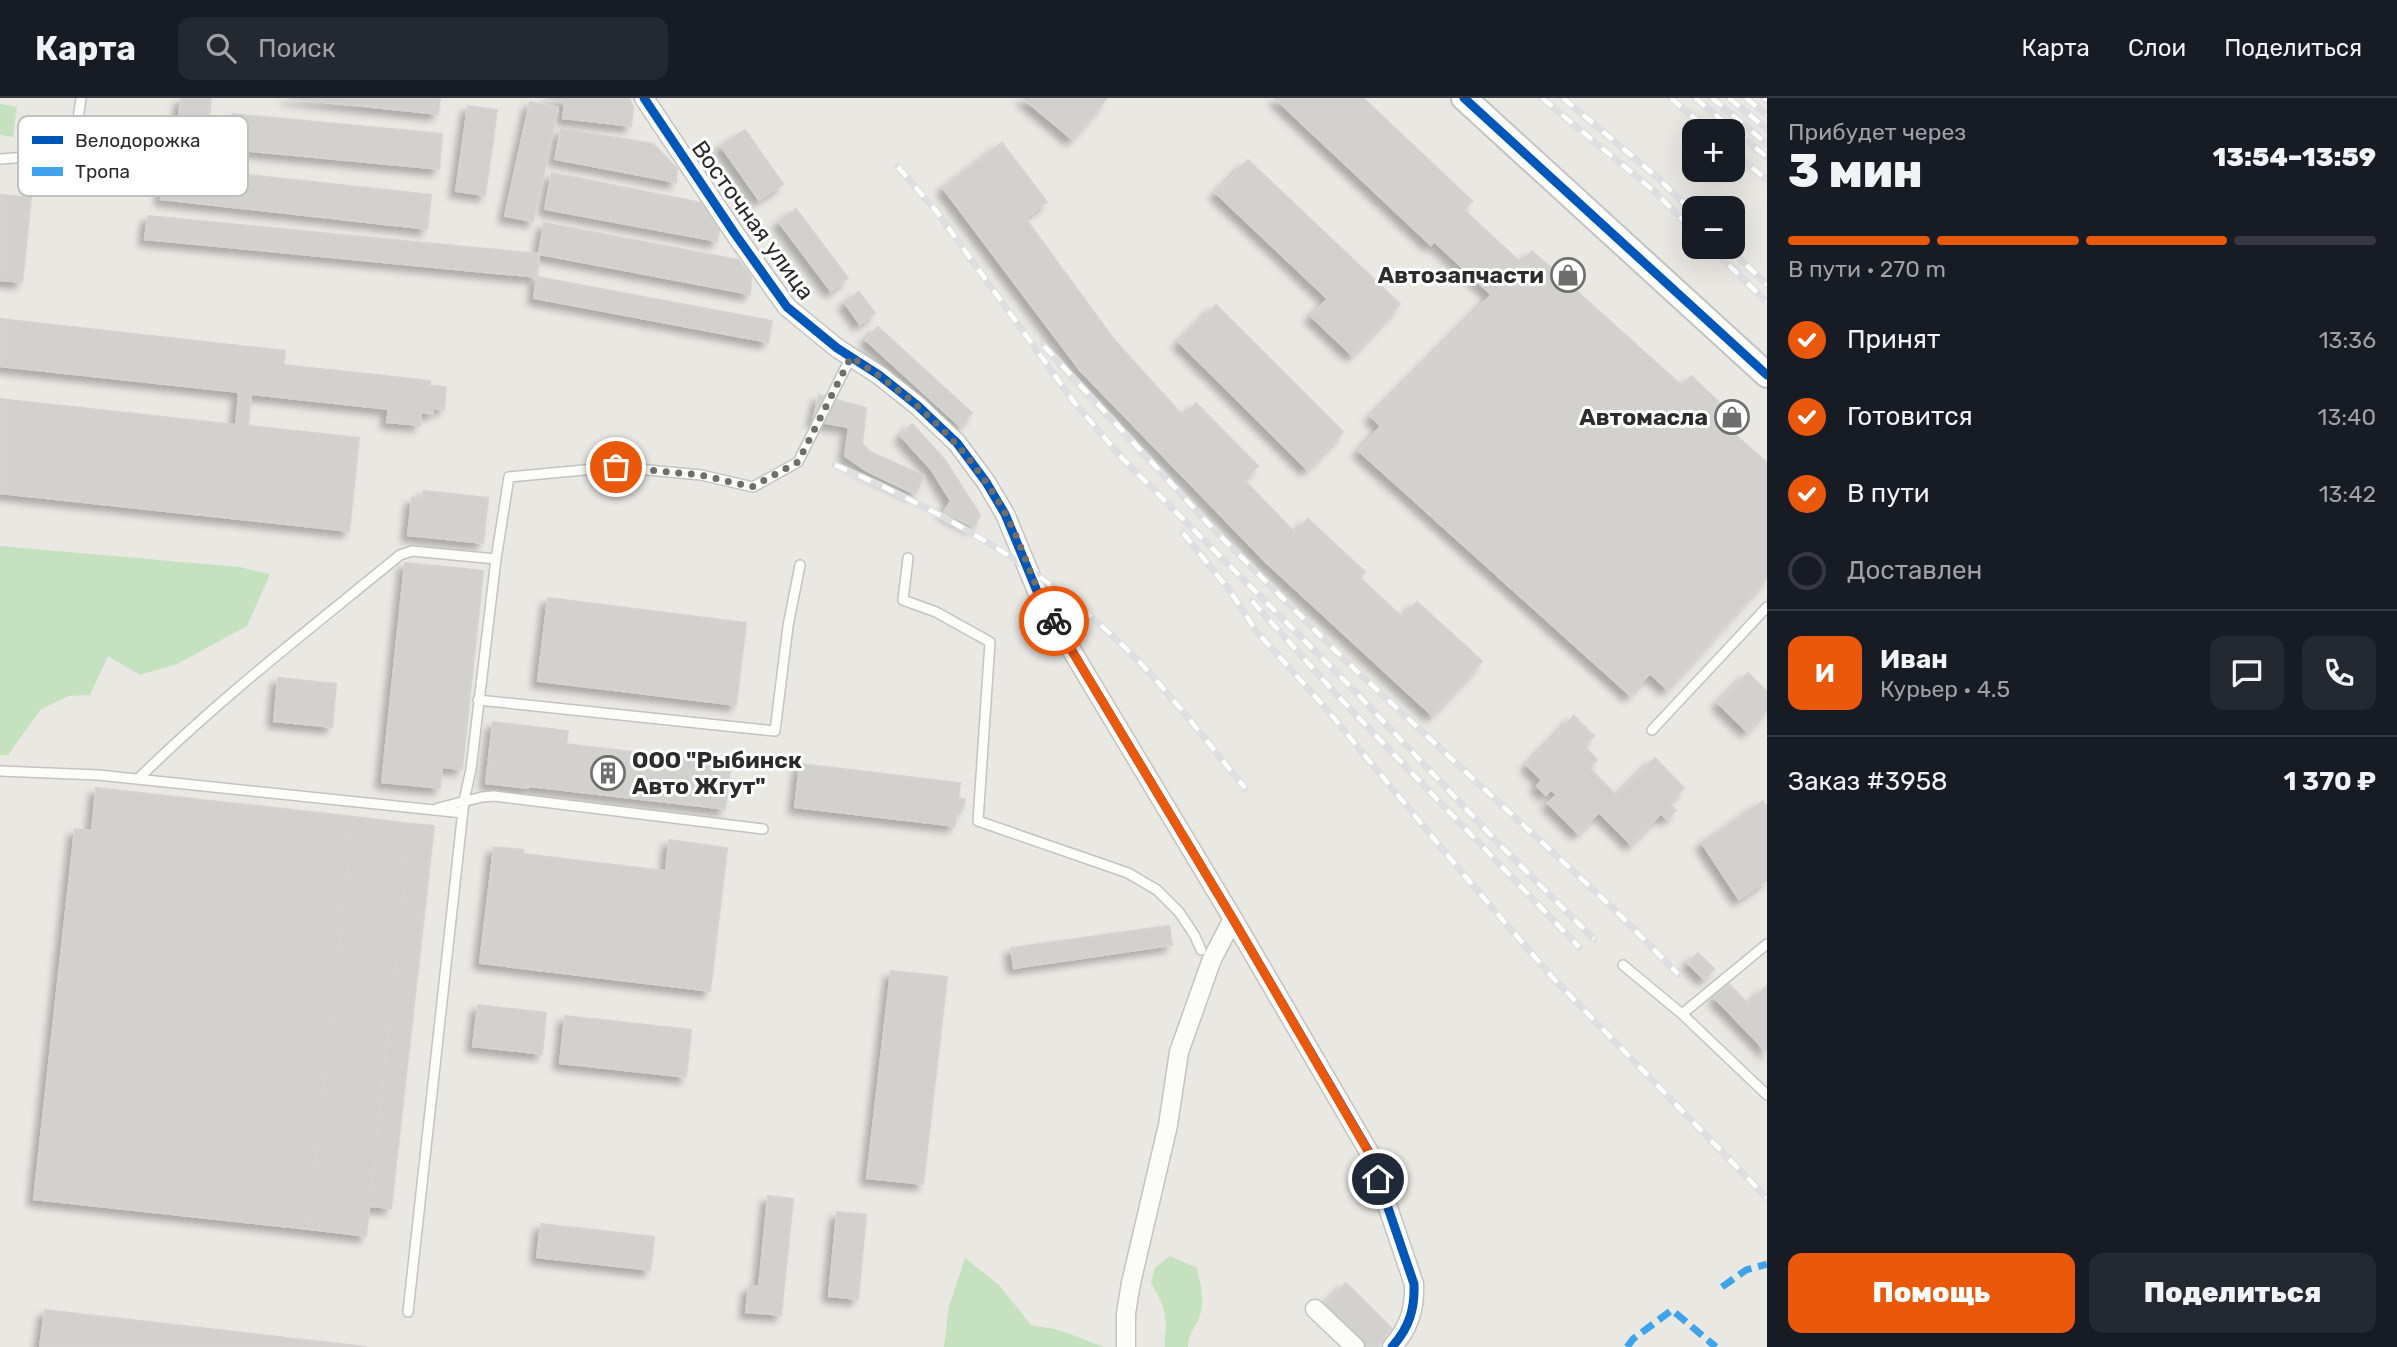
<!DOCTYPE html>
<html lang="ru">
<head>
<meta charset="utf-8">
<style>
	:root { --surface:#171b24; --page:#242831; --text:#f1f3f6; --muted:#9ea1a6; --line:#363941; --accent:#ea580c }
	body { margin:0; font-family:Rubik,sans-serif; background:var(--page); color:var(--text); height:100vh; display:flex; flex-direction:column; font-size:26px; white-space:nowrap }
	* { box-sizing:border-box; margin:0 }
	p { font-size:23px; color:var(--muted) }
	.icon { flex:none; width:38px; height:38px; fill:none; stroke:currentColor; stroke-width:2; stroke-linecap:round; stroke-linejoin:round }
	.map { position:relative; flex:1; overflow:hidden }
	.drawer { display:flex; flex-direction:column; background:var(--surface); width:630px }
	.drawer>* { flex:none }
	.tools { position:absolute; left:1682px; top:21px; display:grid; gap:14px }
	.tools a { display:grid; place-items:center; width:63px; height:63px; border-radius:14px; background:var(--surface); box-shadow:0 7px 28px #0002; font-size:35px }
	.pin { position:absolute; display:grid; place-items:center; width:60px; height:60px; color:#fff; margin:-30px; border:4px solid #fff; border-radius:50%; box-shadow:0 2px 7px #0007 }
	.courier { position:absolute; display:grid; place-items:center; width:70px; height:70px; margin:-35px; border:5px solid #ea580c; border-radius:50%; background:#fff; color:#222; box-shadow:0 2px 9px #0007 }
	.headline em { font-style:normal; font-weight:800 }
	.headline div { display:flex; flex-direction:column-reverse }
	.headline { display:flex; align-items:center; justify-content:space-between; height:119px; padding:0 21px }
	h1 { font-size:46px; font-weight:800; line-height:52px }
	.bar { display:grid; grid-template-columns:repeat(4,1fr); gap:10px 7px; align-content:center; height:84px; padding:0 21px }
	.bar i { height:9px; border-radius:5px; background:var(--line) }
	.bar .active { background:var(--accent) }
	.bar p { grid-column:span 4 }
	.line { display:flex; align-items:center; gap:18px; padding:0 21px; border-top:2px solid var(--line) }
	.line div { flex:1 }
	.round { display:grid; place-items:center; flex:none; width:74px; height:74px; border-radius:14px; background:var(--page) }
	ol { padding:0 21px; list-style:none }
	li { display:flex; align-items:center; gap:21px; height:77px }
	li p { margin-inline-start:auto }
	li .icon { padding:7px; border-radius:50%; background:var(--accent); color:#fff; stroke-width:4 }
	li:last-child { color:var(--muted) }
	li i { width:38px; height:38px; border:4px solid var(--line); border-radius:50% }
	.primary-button { display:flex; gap:14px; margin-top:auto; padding:14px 21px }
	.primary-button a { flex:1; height:80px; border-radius:14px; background:var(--accent); color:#fff; font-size:28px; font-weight:800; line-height:80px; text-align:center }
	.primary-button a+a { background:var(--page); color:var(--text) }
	header { display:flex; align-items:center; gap:42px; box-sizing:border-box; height:98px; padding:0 35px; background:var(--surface); border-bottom:2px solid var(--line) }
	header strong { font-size:33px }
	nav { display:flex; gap:38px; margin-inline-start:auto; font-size:24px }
	.search { width:490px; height:63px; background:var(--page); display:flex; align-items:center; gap:18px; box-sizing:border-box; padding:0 24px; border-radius:14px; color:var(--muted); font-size:26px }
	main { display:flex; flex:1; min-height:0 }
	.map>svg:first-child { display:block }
	.green { fill:#c5e1c0 }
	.building { fill:#d2d1ce; stroke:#d4d3cf; stroke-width:2; filter:url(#shadow) }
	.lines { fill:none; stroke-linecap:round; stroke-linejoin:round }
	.lane-casing { stroke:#c4c3c2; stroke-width:12 }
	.street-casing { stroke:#c4c3c2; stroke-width:21 }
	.secondary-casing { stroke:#c4c3c2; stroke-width:28 }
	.lane { stroke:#fcfcfb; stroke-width:9 }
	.street { stroke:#fcfcfb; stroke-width:18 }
	.secondary { stroke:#fcfcfb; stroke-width:24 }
	.rail-casing { stroke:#dfdee0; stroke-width:7 }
	.rail { stroke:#fff; stroke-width:4.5; stroke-dasharray:13; stroke-linecap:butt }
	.quiet { stroke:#3ea3eb; stroke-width:7; stroke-dasharray:14 7; stroke-linecap:butt }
	.cycleway-casing { stroke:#fff; stroke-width:13 }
	.cycleway { stroke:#0057b8; stroke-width:9 }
	.done { stroke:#6e6e6c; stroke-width:7; stroke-dasharray:0 12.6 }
	.route { stroke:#ea580c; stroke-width:9 }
	.labels { text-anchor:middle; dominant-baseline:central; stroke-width:6; stroke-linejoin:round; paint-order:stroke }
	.street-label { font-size:23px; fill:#2c2c2c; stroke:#fff }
	.poi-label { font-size:23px; font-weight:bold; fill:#2c2c2c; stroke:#fff; text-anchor:end }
	.key { fill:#fff; stroke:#c0c0c0; stroke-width:2 }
	.key-label { font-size:19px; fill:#2c2c2c }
</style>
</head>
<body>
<header>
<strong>Карта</strong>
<div class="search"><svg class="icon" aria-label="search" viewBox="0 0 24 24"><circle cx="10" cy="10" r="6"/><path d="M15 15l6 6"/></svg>Поиск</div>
<nav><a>Карта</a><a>Слои</a><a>Поделиться</a></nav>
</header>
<main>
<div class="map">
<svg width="1767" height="1249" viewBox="0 0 1767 1249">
	<defs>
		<filter id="shadow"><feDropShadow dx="-6" dy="6" stdDeviation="3.5" flood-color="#0004"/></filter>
	</defs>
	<rect width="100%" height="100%" fill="#e9e8e3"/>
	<path class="green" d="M0,6L17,9L13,39L0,37Z
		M0,448L239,469L270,476L247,528L177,566L140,577L108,558L90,597L69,598L41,611L8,657H0Z
		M1170,1158L1197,1170C1200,1185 1205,1201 1200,1217C1196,1231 1189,1231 1188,1249H1165C1164,1240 1166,1233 1166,1225C1165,1209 1159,1198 1151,1185L1155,1170Z
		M965,1160L999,1187L1031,1227L1059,1232L1104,1249H944L949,1208Z"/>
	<path class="building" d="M181,0H211L206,47L176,44Z
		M286,0H440L438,16Z
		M545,0H629L633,9L631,28L563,20L565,4Z
		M1023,0H1107L1072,41Z
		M1275,0H1363L1472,103L1464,112L1522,166L1492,197L1434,143L1431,147Z
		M530,4L558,10L533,123L505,118Z
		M468,8L497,12L485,97L456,93Z
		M233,16L442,36L439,71L230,51Z
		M561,31L653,46L677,71L676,84L555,61Z
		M745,32L783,86L759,102L721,48Z
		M1002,45L1047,104L1025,120L1115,243L1080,272L943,90Z
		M1248,62L1400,206L1352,257L1311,218L1328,201L1216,95Z
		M165,68L431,97L427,131L161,101Z
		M552,75L701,105L720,129L717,143L545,111Z
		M0,97L31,100L22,184L0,182Z
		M796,111L848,180L831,193L779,124Z
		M148,118L539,156L537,179L145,141Z
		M544,125L738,162L751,179L750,196L539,156Z
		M1532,153L1682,288L1691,278L1722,307L1713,317L1767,365V396L1513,175Z
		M1513,175L1767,396V480L1667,591L1650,575L1630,597L1359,353L1381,328L1371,318Z
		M537,179L772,223L768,244L534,200Z
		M859,194L875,215L860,226L845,205Z
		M1216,207L1343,334L1307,371L1179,244Z
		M0,221L285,253L283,267L430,283V288L446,289L444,311L433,310V316L421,314L420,327L387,324L389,311L251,296L248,328L359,340L349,433L0,395V301L236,327L239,294L0,268Z
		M878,229L972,315L960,328L866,242Z
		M1115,243L1184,319L1196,305L1258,368L1244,382L1295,435L1267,465L1080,272Z
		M819,297L866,310L862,346L870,354L924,378L915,396L867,373L845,358L849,329L813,323Z
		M912,326L945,362L980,417L974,429L944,414L951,403L931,371L901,338Z
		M424,393L488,400L483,445L408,437L412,400L423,401Z
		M1308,421L1365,474L1360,480L1402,519L1417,504L1482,563L1432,617L1267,465Z
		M405,465L483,473L462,671L442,669L440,690L382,684Z
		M548,500L746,525L736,607L538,583Z
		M1748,575L1767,594V612L1747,633L1718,605Z
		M278,580L336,586L332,629L274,623Z
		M1574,618L1594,638L1584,648L1597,662L1589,670L1617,698L1655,660L1684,690L1669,705L1676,712L1667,721L1661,715L1631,746L1599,714L1578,735L1548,705L1557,697L1551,691L1546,697L1537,688L1542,682L1527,667Z
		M493,624L568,633L566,646L731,666L725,711L529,688L528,690L486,685Z
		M800,666L960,685L958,700L965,701L963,711H957L955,728L795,709Z
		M96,690L354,719L308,1131L34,1101L75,731L92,733Z
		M1763,703L1767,709V782L1739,801L1702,745Z
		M354,719L412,726L366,1138L308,1131Z
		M412,726L434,728L409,950L387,947Z
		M669,742L727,750L710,893L480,865L494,749L523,752V756L666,773Z
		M1169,828L1172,847L1014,870L1011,850Z
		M1698,855L1714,871L1704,881L1688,865Z
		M891,873L947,879L923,1086L867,1080Z
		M1729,886L1748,906L1767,888V954L1715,900Z
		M478,907L546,915L542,956L473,948Z
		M565,918L691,932L686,979L560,965Z
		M387,947L409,950L391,1110L369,1108Z
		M768,1098L793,1101L781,1217L746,1214L749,1188L759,1189Z
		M837,1114L866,1117L858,1201L829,1198Z
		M541,1126L654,1139L650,1172L537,1159Z
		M1346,1185L1392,1231L1373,1249H1364L1324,1207Z
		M45,1212L366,1249H40Z"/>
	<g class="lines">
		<g class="lane-casing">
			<path id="lane" d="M0,61L42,58L77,28L81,0
				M908,460L903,502L936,514L990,544L978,723L1128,775L1157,792L1179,814L1195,838L1201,852
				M496,461L509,379L616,369L701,377L753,389L798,364L851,259
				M478,602L775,633L788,528L800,467
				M1652,632L1767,509
				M0,673L98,677L463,715
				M138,681C220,600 311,530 400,457L412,453L496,461L471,671L464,703L408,1214
				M438,710L482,699L494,698L763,731
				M1623,867L1682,916L1767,997
				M1682,916L1767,846"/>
		</g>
		<g class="street-casing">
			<path id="street" d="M644,0L735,136L787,209L837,250L879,277L918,308L957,345L986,384L1005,416L1039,498L1233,821L1369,1054L1414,1186C1415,1211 1409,1230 1392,1249
				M1315,1211L1355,1249
				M1126,1249V1215L1131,1185L1168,1027L1179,954L1212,861L1233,821"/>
		</g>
		<g class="secondary-casing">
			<path id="secondary" d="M1464,0L1767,277"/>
		</g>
		<use href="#lane" class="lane"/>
		<use href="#street" class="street"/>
		<use href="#secondary" class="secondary"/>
		<g class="rail-casing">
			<path id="rail" d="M1542,0L1655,94L1694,133
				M1563,0L1657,79L1694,115
				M1671,0L1709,33
				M1695,0L1767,59
				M1712,0L1767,46
				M1729,0L1767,31
				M1746,0L1767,17
				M1764,0L1767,2
				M1732,53L1767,82
				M898,69L937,114L1074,304L1123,361L1350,588L1503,750L1594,841
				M1710,149L1767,204
				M1728,149L1767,187
				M1044,248L1216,434L1348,565L1613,810L1678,876
				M835,367C949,416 1060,479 1146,571C1181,609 1212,650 1245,690
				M1183,435L1230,493L1257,534L1323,607L1464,777L1553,880L1767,1100
				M1252,503L1337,597L1579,849"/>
		</g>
		<use href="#rail" class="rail"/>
		<path class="quiet" d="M1722,1189L1746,1172L1767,1166
			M1627,1249L1633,1241L1672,1212L1716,1249"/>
		<g class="cycleway-casing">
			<path id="cycleway" d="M644,0L735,136L787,209L837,250L879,277L918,308L957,345L986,384L1005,416L1039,498L1233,821L1369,1054L1414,1186C1415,1211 1409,1230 1392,1249
				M1464,0L1767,277"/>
		</g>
		<use href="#cycleway" class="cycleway"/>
	</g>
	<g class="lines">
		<path class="done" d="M616,369L701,377L752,389L798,364L851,259C914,299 969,349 1005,415C1024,450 1033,489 1054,523"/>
		<path class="route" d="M1054,523L1233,821L1369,1055L1378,1081"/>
	</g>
	<defs>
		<g id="shop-ring" transform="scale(1.75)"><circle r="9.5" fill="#fff" stroke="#6e6e6c" stroke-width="1.5"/><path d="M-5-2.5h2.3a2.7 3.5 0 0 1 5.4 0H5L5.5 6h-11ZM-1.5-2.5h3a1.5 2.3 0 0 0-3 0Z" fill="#6e6e6c"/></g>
		<g id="building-ring" transform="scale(1.75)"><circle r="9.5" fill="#fff" stroke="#6e6e6c" stroke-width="1.5"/><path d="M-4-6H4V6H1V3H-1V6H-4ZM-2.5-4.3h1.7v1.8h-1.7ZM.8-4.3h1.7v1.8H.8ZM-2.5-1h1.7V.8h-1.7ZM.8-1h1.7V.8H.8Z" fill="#6e6e6c"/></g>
	</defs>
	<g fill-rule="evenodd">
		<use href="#shop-ring" x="1568" y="177"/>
		<use href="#shop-ring" x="1732" y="319"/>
		<use href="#building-ring" x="608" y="675"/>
	</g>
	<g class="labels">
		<g class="street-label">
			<text transform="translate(753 122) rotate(54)">Восточная улица</text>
		</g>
		<g class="poi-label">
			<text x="1544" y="177">Автозапчасти</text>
			<text x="1708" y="319">Автомасла</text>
			<text x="632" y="662" text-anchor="start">ООО "Рыбинск<tspan x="632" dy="26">Авто Жгут"</tspan></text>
		</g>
	</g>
	<rect x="18" y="18" width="230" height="80" rx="10" class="key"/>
	<rect x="32" y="38" width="31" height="8" fill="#0057b8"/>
	<rect x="32" y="69" width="31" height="9" fill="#3ea3eb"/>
	<g class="key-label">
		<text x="75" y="49">Велодорожка</text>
		<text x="75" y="80">Тропа</text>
	</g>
</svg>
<div class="tools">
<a>+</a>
<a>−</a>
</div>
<div class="pin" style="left:616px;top:369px;background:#ea580c"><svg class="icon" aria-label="bag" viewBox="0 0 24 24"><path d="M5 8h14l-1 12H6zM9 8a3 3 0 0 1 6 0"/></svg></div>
<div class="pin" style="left:1378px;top:1081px;background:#1f2937"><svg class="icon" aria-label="home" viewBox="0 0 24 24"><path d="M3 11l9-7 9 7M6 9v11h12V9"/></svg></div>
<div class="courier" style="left:1054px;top:523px"><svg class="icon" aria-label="bike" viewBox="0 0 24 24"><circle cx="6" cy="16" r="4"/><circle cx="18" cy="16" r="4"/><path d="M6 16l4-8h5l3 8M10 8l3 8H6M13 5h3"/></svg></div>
</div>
<section class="drawer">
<div class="headline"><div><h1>3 мин</h1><p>Прибудет через</p></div><em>13:54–13:59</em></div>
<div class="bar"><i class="active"></i><i class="active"></i><i class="active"></i><i></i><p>В пути · 270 m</p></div>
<ol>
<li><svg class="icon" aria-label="check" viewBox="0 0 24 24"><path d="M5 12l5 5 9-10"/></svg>Принят<p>13:36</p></li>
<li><svg class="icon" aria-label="check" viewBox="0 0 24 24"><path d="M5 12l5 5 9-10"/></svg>Готовится<p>13:40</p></li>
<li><svg class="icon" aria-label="check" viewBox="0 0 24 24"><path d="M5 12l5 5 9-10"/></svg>В пути<p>13:42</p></li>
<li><i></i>Доставлен</li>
</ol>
<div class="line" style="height:126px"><b class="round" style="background:var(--accent);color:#fff">И</b><div><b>Иван</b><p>Курьер · 4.5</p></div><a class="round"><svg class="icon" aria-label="chat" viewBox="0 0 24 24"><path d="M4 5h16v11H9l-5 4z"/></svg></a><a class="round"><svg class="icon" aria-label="phone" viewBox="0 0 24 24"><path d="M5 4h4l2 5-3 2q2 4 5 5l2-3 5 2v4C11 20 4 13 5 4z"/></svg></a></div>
<div class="line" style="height:91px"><div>Заказ #3958</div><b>1 370 ₽</b></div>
<div class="primary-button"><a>Помощь</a><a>Поделиться</a></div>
</section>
</main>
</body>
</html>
